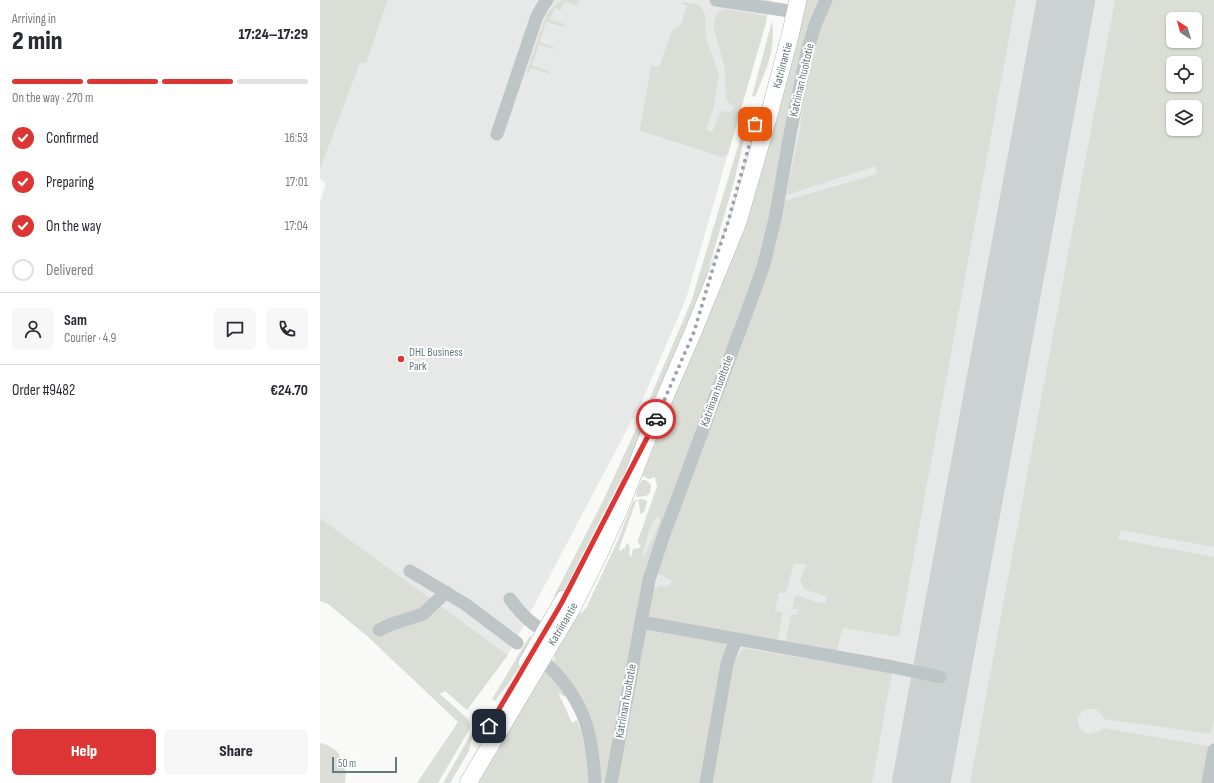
<!DOCTYPE html>
<html lang="en">
<head>
<meta charset="utf-8">
<style>
	:root { --surface:#fff; --page:#f7f7f7; --text:#2b2b33; --muted:#7c7c81; --line:#e1e1e2; --accent:#dd3533 }
	body { margin:0; font-family:"Sofia Sans Condensed",sans-serif; background:var(--page); color:var(--text); height:100vh; display:flex; flex-direction:column; font-size:15px; white-space:nowrap }
	* { box-sizing:border-box; margin:0 }
	p { font-size:13px; color:var(--muted) }
	.icon { flex:none; width:22px; height:22px; fill:none; stroke:currentColor; stroke-width:2; stroke-linecap:round; stroke-linejoin:round }
	.map { position:relative; flex:1; overflow:hidden }
	.drawer { display:flex; flex-direction:column; background:var(--surface); width:320px }
	.drawer>* { flex:none }
	.needle { width:26px; rotate:323deg }
	.fabs { position:absolute; left:846px; top:12px; display:grid; gap:8px }
	.fabs a { display:grid; place-items:center; width:36px; height:36px; border-radius:6px; background:var(--surface); box-shadow:0 1px 3px #0004; font-size:20px }
	.scale { position:absolute; left:12px; bottom:10px; width:65px; box-sizing:border-box; padding-left:4px; border:2px solid #657a81; border-top:0; font-size:11px; line-height:14px; white-space:nowrap; color:#657a81; -webkit-text-stroke:3px #fff; paint-order:stroke }
	.pin { position:absolute; display:grid; place-items:center; width:34px; height:34px; color:#fff; margin:-17px; border-radius:8px; box-shadow:0 2px 6px #0006 }
	.courier { position:absolute; display:grid; place-items:center; width:40px; height:40px; margin:-20px; border:3px solid #dd3533; border-radius:50%; background:#fff; color:#222; box-shadow:0 1px 5px #0007 }
	.overview em { font-style:normal; font-weight:800 }
	.overview div { display:flex; flex-direction:column-reverse }
	.overview { display:flex; align-items:center; justify-content:space-between; height:68px; padding:0 12px }
	h1 { font-size:26px; font-weight:800; line-height:30px }
	.bar { display:grid; grid-template-columns:repeat(4,1fr); gap:6px 4px; align-content:center; height:48px; padding:0 12px }
	.bar i { height:5px; border-radius:3px; background:var(--line) }
	.bar .selected { background:var(--accent) }
	.bar p { grid-column:span 4 }
	.line { display:flex; align-items:center; gap:10px; padding:0 12px; border-top:1px solid var(--line) }
	.line div { flex:1 }
	.round { display:grid; place-items:center; flex:none; width:42px; height:42px; border-radius:6px; background:var(--page) }
	ol { padding:0 12px; list-style:none }
	li { display:flex; align-items:center; gap:12px; height:44px }
	li p { margin-inline-start:auto }
	li .icon { padding:4px; border-radius:50%; background:var(--accent); color:#fff; stroke-width:4 }
	li:last-child { color:var(--muted) }
	li i { width:22px; height:22px; border:2px solid var(--line); border-radius:50% }
	.primary-button { display:flex; gap:8px; margin-top:auto; padding:8px 12px }
	.primary-button a { flex:1; height:46px; border-radius:6px; background:var(--accent); color:#fff; font-size:16px; font-weight:800; line-height:46px; text-align:center }
	.primary-button a+a { background:var(--page); color:var(--text) }
	main { display:flex; flex:1; min-height:0 }
	.map>svg:first-child { display:block }
	.built { fill:#e7e9e8; fill-rule:evenodd }
	.green { fill:#dbded6; fill-rule:evenodd }
	.lines { fill:none; stroke-linecap:round; stroke-linejoin:round }
	.taxiway { stroke:#ccd2d2; stroke-width:23 }
	.runway { stroke:#ccd2d2; stroke-width:58 }
	.major-casing { stroke:#b2b9bb; stroke-width:18 }
	.minor { stroke:#bec5c7; stroke-width:13 }
	.major { stroke:#fff; stroke-width:17 }
	.done { stroke:#99a6aa; stroke-width:4; stroke-dasharray:0 7.2 }
	.route { stroke:#dd3533; stroke-width:5 }
	.poi-dot { fill:#dd3533; stroke:#fff; stroke-width:1.5 }
	.labels { text-anchor:middle; dominant-baseline:central; stroke-width:4; stroke-linejoin:round; paint-order:stroke }
	.street-label { font-size:12px; fill:#657a81; stroke:#fff }
	.poi-label { font-size:12px; fill:#657a81; stroke:#fff; text-anchor:start }
</style>
</head>
<body>
<main>
<section class="drawer">
<div class="overview"><div><h1>2 min</h1><p>Arriving in</p></div><em>17:24–17:29</em></div>
<div class="bar"><i class="selected"></i><i class="selected"></i><i class="selected"></i><i></i><p>On the way · 270 m</p></div>
<ol>
<li><svg class="icon" aria-label="check" viewBox="0 0 24 24"><path d="M5 12l5 5 9-10"/></svg>Confirmed<p>16:53</p></li>
<li><svg class="icon" aria-label="check" viewBox="0 0 24 24"><path d="M5 12l5 5 9-10"/></svg>Preparing<p>17:01</p></li>
<li><svg class="icon" aria-label="check" viewBox="0 0 24 24"><path d="M5 12l5 5 9-10"/></svg>On the way<p>17:04</p></li>
<li><i></i>Delivered</li>
</ol>
<div class="line" style="height:72px"><a class="round"><svg class="icon" aria-label="person" viewBox="0 0 24 24"><circle cx="12" cy="8" r="4"/><path d="M4 21q1-7 8-7t8 7"/></svg></a><div><b>Sam</b><p>Courier · 4.9</p></div><a class="round"><svg class="icon" aria-label="chat" viewBox="0 0 24 24"><path d="M4 5h16v11H9l-5 4z"/></svg></a><a class="round"><svg class="icon" aria-label="phone" viewBox="0 0 24 24"><path d="M5 4h4l2 5-3 2q2 4 5 5l2-3 5 2v4C11 20 4 13 5 4z"/></svg></a></div>
<div class="line" style="height:52px"><div>Order #9482</div><b>€24.70</b></div>
<div class="primary-button"><a>Help</a><a>Share</a></div>
</section>
<div class="map">
<svg width="894" height="783" viewBox="0 0 894 783">
	<rect width="100%" height="100%" fill="#f9f9f7"/>
	<path class="built" d="M68,0H451L450,8L366,299L321,403L188,655L0,518V202L6,184L0,178V170L40,63L46,64Z
		M495,0H894V783H199L288,703L330,519ZM853,19H875V41H853ZM853,63H875V85H853ZM853,107H875V129H853Z"/>
	<path class="green" d="M0,0H68L46,64L40,63L0,170Z
		M242,0H260L257,6L244,1L241,10L235,8L230,20L245,24L244,27L226,22L220,42L234,47V49L219,45L212,65L229,71V74L211,68L209,73L207,71L226,15L233,7Z
		M483,0H500L439,261L327,565L322,583L286,782L280,781L275,739L229,661L235,660L234,653L255,615C262,614 265,611 268,604L298,540L313,501L322,499L327,501V503L324,512L320,514L319,502L318,501H316L299,549L300,551L304,548L305,549L306,544L308,543L310,548L309,554L311,557L313,549L319,548L321,547L318,542V540L337,487L335,477L329,479L322,476L364,372ZM337,517L340,518L339,524L324,557L323,556V554C326,543 329,524 337,517Z
		M511,0H696L579,637L523,628L516,654L465,644L471,615L477,614L478,609H472L475,595C479,595 481,597 485,598C492,601 498,603 506,603L507,597L484,589L480,580L486,565L474,563L466,593H459L455,611L463,612L457,643L332,619L329,616L332,591L340,585L347,587L352,582C348,576 340,577 336,571L456,244L464,201L557,174L556,166L466,195L480,128L489,68L496,39Z
		M795,0H894V547L801,530L798,539L894,557V719L891,734L784,719C782,716 779,711 776,710C760,703 748,727 769,734L780,731L782,728L889,746L883,783H650ZM853,19H875V41H853ZM853,63H875V85H853ZM853,107H875V129H853Z
		M365,2L379,5L385,14L386,37L399,75L394,106L386,130L392,132L400,113L403,111L411,112L414,107L408,102L406,98L405,69L394,30C394,21 395,12 404,9L445,16L447,19L408,154L402,157L321,131L320,128L331,66L339,67L352,30L361,25L367,5L361,4Z
		M452,21C456,52 446,69 435,97L432,96Z
		M424,126L425,127L426,131L414,182L383,288L333,409L301,479L243,592L238,599L234,596L283,501L304,455L327,405L371,302Z
		M322,480C326,479 329,483 331,485L330,493L326,496L316,497L317,489Z
		M0,518L188,655L147,710L125,691L120,694L147,718L150,724L149,730L118,783H97L138,722L47,636L8,604L0,601Z
		M329,629L408,643L381,783H297L326,630Z
		M211,634C209,660 190,681 175,701L172,699Z
		M423,648L572,673L552,783H391L413,664Z
		M224,668H227L245,695L244,697L238,692L252,723L257,720C264,741 268,761 270,783H153L217,684L218,680Z
		M152,732L153,733L149,751L130,783H123Z
		M0,743L7,745L18,752L26,772L25,783H0Z"/>
	<g class="lines">
		<path class="taxiway" d="M610,733V783"/>
		<path class="runway" d="M601,783L746,0"/>
		<g class="major-casing">
			<g id="major">
				<path d="M207,663L244,599"/>
				<path id="s1" d="M148,783L251,610L279,554L301,505L329,434L373,332L418,222L450,111L470,36L478,0"/>
			</g>
		</g>
		<path class="minor" d="M396,0L463,10L475,13
			M177,134L217,16L224,4L227,0
			M90,571L145,604L197,643
			M190,599C203,617 213,625 232,636
			M321,622L573,667L620,677
			M59,630L72,624L103,614L126,592
			M227,665C244,679 261,705 267,727C272,745 274,764 275,783
			M291,783L329,580L343,537L435,290L444,264L455,219L470,134L487,52L495,25L506,0
			M386,783L407,664L416,639
			M888,783L894,750"/>
		<use href="#major" class="major"/>
	</g>
	<g class="lines">
		<path class="done" d="M336,419L374,332L396,258L408,222L435,124"/>
		<path class="route" d="M169,726L241,604L329,434L336,419"/>
	</g>
	<circle class="poi-dot" cx="81" cy="359" r="4"/>
	<g class="labels">
		<g class="street-label">
			<text stroke="none"><textPath href="#s1" startOffset="787">Katriinantie</textPath></text>
			<text transform="translate(482 80) rotate(-77)">Katriinan huoltotie</text>
			<text transform="translate(397 391) rotate(-70)">Katriinan huoltotie</text>
			<text stroke="none"><textPath href="#s1" startOffset="185">Katriinantie</textPath></text>
			<text transform="translate(306 701) rotate(-80)">Katriinan huoltotie</text>
		</g>
		<g class="poi-label">
			<text x="89" y="352">DHL Business<tspan x="89" dy="14">Park</tspan></text>
		</g>
	</g>
</svg>
<div class="fabs">
<a><svg class="needle" viewBox="-14 -14 28 28"><path d="M0-13l5 13h-10z" fill="#e53935"/><path d="M0 13l5-13h-10z" fill="#7c7c81"/></svg></a>
<a><svg class="icon" aria-label="locate" viewBox="0 0 24 24"><circle cx="12" cy="12" r="6"/><path d="M12 2v4M12 18v4M2 12h4M18 12h4"/></svg></a>
<a><svg class="icon" aria-label="layers" viewBox="0 0 24 24"><path d="M12 4l9 5-9 5-9-5zM3 14l9 5 9-5"/></svg></a>
</div>
<div class="scale">50 m</div>
<div class="pin" style="left:435px;top:124px;background:#ea580c"><svg class="icon" aria-label="bag" viewBox="0 0 24 24"><path d="M5 8h14l-1 12H6zM9 8a3 3 0 0 1 6 0"/></svg></div>
<div class="pin" style="left:169px;top:726px;background:#1f2937"><svg class="icon" aria-label="home" viewBox="0 0 24 24"><path d="M3 11l9-7 9 7M6 9v11h12V9"/></svg></div>
<div class="courier" style="left:336px;top:419px"><svg class="icon" aria-label="car" viewBox="0 0 24 24"><path d="M5 17H2v-5l4-1 3-4h7l3 4 3 1v5h-3M9 17h6M6 11h13"/><circle cx="7" cy="17" r="2"/><circle cx="17" cy="17" r="2"/></svg></div>
</div>
</main>
</body>
</html>
